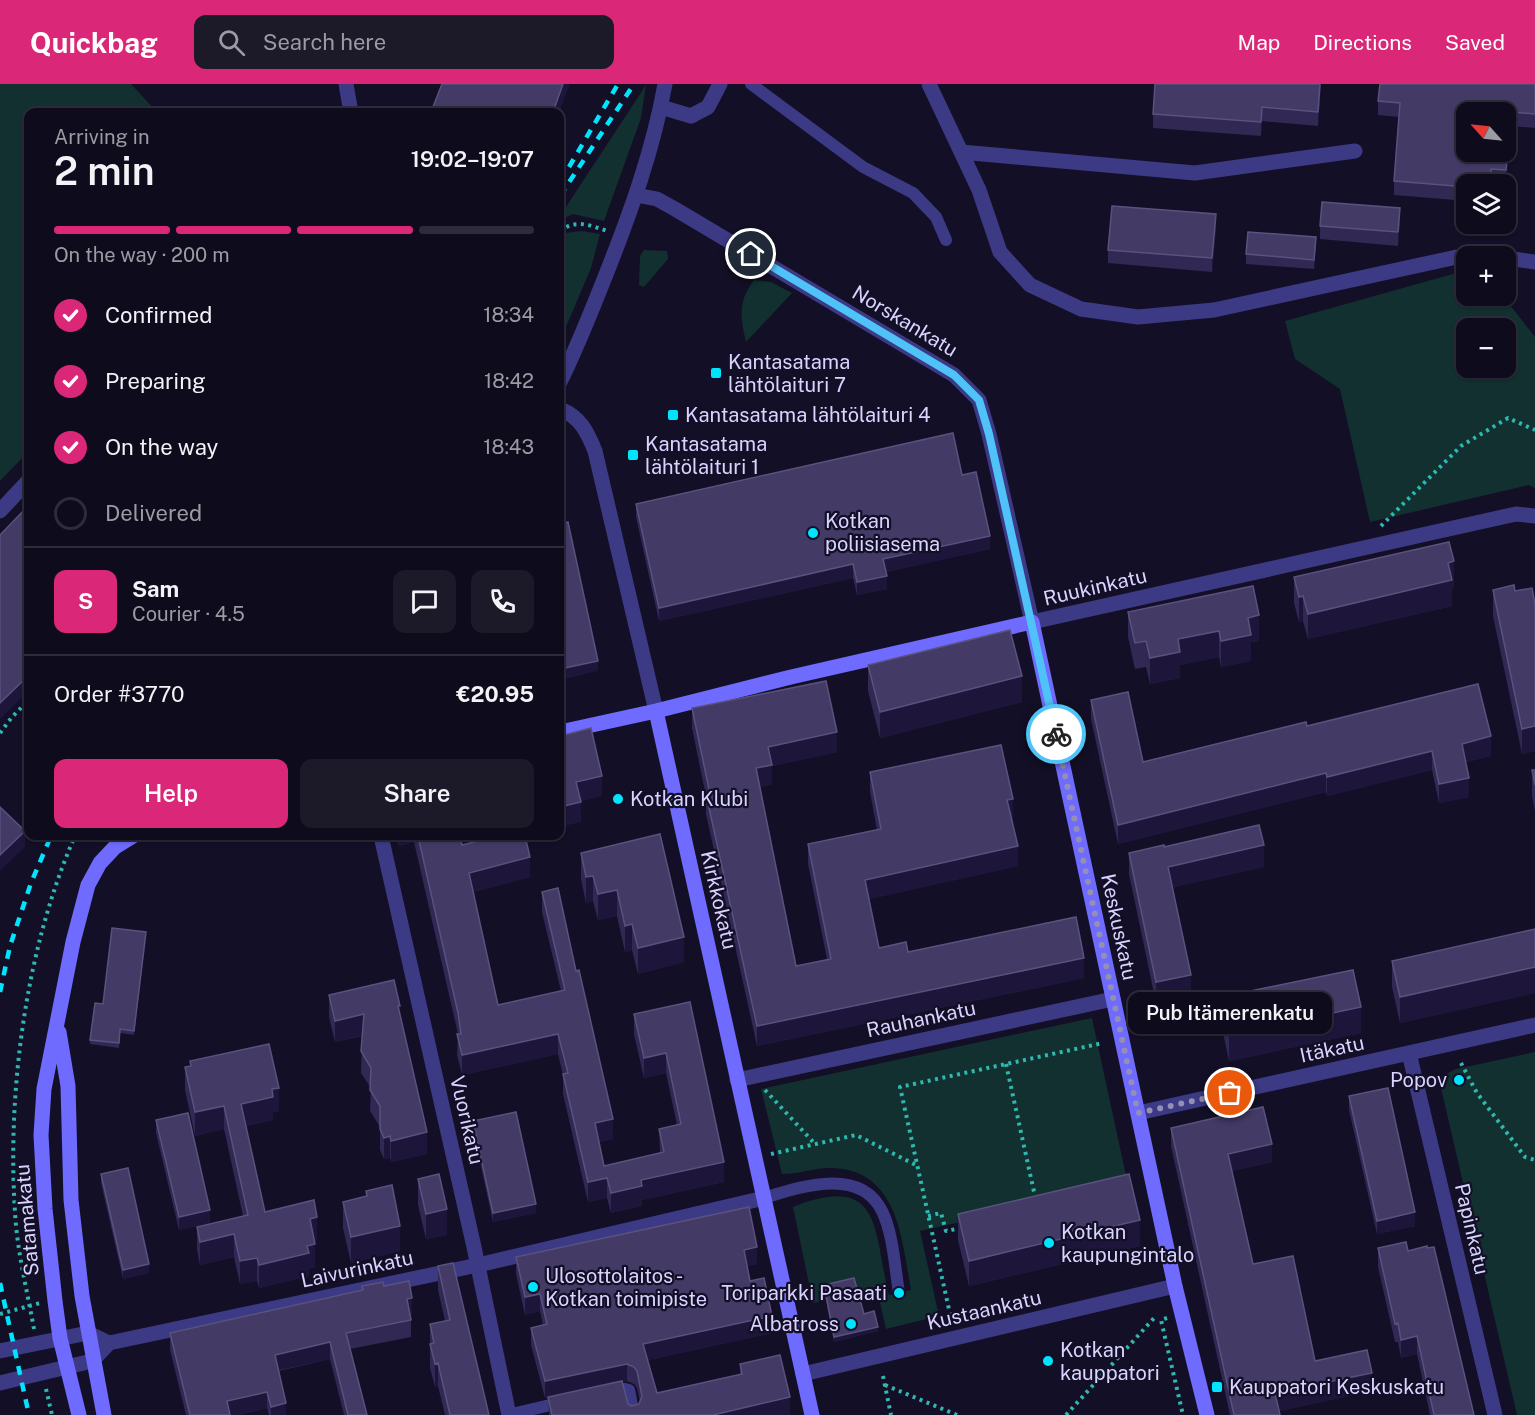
<!DOCTYPE html>
<html lang="en">
<head>
<meta charset="utf-8">
<style>
	:root { --surface:#0e0b1c; --page:#1c1929; --text:#f1f3f6; --muted:#9b9ba3; --line:#2e2b3b; --accent:#db2777 }
	body { margin:0; font-family:"Public Sans",sans-serif; background:var(--page); color:var(--text); height:100vh; display:flex; flex-direction:column; font-size:22px; white-space:nowrap }
	* { box-sizing:border-box; margin:0 }
	p { font-size:20px; color:var(--muted) }
	.icon { flex:none; width:33px; height:33px; fill:none; stroke:currentColor; stroke-width:2; stroke-linecap:round; stroke-linejoin:round }
	.map { position:relative; flex:1; overflow:hidden }
	.side { position:absolute; left:24px; top:24px; width:540px; height:732px; display:flex; flex-direction:column; background:var(--surface); border-radius:12px; box-shadow:0 2px 4px #0004,0 0 0 2px var(--line) }
	.side>* { flex:none }
	.needle { width:39px; rotate:297deg }
	.tools { position:absolute; left:1456px; top:18px; display:grid; gap:12px }
	.tools a { display:grid; place-items:center; width:60px; height:60px; border-radius:12px; background:var(--surface); box-shadow:0 2px 4px #0004,0 0 0 2px var(--line); font-size:30px }
	.pin { position:absolute; display:grid; place-items:center; width:51px; height:51px; color:#fff; margin:-26px; border:3px solid #fff; border-radius:50%; box-shadow:0 2px 6px #0007 }
	.courier { position:absolute; display:grid; place-items:center; width:60px; height:60px; margin:-30px; border:4px solid #4fc3f7; border-radius:50%; background:#fff; color:#222; box-shadow:0 2px 8px #0007 }
	.bubble { position:absolute; height:42px; border-radius:12px; background:var(--surface); box-shadow:0 2px 4px #0004,0 0 0 2px var(--line); font-size:20px; font-weight:600; line-height:42px; text-align:center }
	.summary em { font-style:normal; font-weight:600 }
	.summary div { display:flex; flex-direction:column-reverse }
	.summary { display:flex; align-items:center; justify-content:space-between; height:102px; padding:0 30px }
	h1 { font-size:39px; font-weight:600; line-height:45px }
	.bar { display:grid; grid-template-columns:repeat(4,1fr); gap:9px 6px; align-content:center; height:72px; padding:0 30px }
	.bar i { height:8px; border-radius:4px; background:var(--line) }
	.bar .current { background:var(--accent) }
	.bar p { grid-column:span 4 }
	.line { display:flex; align-items:center; gap:15px; padding:0 30px; border-top:2px solid var(--line) }
	.line div { flex:1 }
	.round { display:grid; place-items:center; flex:none; width:63px; height:63px; border-radius:12px; background:var(--page) }
	ol { padding:0 30px; list-style:none }
	li { display:flex; align-items:center; gap:18px; height:66px }
	li p { margin-inline-start:auto }
	li .icon { padding:6px; border-radius:50%; background:var(--accent); color:#fff; stroke-width:4 }
	li:last-child { color:var(--muted) }
	li i { width:33px; height:33px; border:3px solid var(--line); border-radius:50% }
	.primary-button { display:flex; gap:12px; margin-top:auto; padding:12px 30px }
	.primary-button a { flex:1; height:69px; border-radius:12px; background:var(--accent); color:#fff; font-size:24px; font-weight:600; line-height:69px; text-align:center }
	.primary-button a+a { background:var(--page); color:var(--text) }
	header { display:flex; align-items:center; gap:36px; box-sizing:border-box; height:84px; padding:0 30px; background:var(--accent); color:#fff }
	header strong { font-size:28px }
	nav { display:flex; gap:33px; margin-inline-start:auto; font-size:21px }
	.search { width:420px; height:54px; background:var(--page); display:flex; align-items:center; gap:15px; box-sizing:border-box; padding:0 21px; border-radius:12px; color:var(--muted); font-size:22px }
	.map>svg:first-child { display:block }
	.green { fill:#12302f; fill-rule:evenodd }
	.lines { fill:none; stroke-linecap:round; stroke-linejoin:round }
	.path { stroke:#2fb8b0; stroke-width:4; stroke-dasharray:3 4.5; stroke-linecap:butt }
	.lane { stroke:#3d3a85; stroke-width:12 }
	.street { stroke:#3d3a85; stroke-width:15 }
	.secondary { stroke:#6f6bff; stroke-width:15 }
	.rail { stroke:#00e5ff; stroke-width:4.5; stroke-dasharray:9 8; stroke-linecap:butt }
	.wall { fill:#312854; fill-rule:evenodd }
	.shaded-wall { fill:#1d163a }
	.building { fill:#433a66; stroke:#5a527e; stroke-width:1.5; fill-rule:evenodd }
	.done { stroke:#948fb3; stroke-width:6; stroke-dasharray:0 10.8 }
	.route { stroke:#4fc3f7; stroke-width:8 }
	.poi-dot { fill:#00e5ff; stroke:#130f26; stroke-width:2 }
	.labels { text-anchor:middle; dominant-baseline:central; stroke-width:4.5; stroke-linejoin:round; paint-order:stroke }
	.street-label { font-size:20px; fill:#d9d4ff; stroke:#130f26 }
	.poi-label { font-size:20px; fill:#d9d4ff; stroke:#130f26; text-anchor:start }
</style>
</head>
<body>
<header>
<strong>Quickbag</strong>
<div class="search"><svg class="icon" aria-label="search" viewBox="0 0 24 24"><circle cx="10" cy="10" r="6"/><path d="M15 15l6 6"/></svg>Search here</div>
<nav><a>Map</a><a>Directions</a><a>Saved</a></nav>
</header>
<div class="map">
<svg width="1535" height="1331" viewBox="0 0 1535 1331">
	<rect width="100%" height="100%" fill="#130f26"/>
	<path class="green" d="M0,0H131L157,28H28V368L0,397Z
		M646,1L641,34L604,137L573,130L560,136V132Z
		M582,147L600,150L591,184L560,257V153L565,149Z
		M644,166L667,167L668,175L644,203L639,201L640,172Z
		M1467,186V212H1503L1535,253V404L1529,401L1370,438L1340,305L1295,275L1285,237ZM1506,244V284H1467V244Z
		M754,196L771,198L792,209L746,258C740,233 738,217 754,196Z
		M1092,934L1128,1101L920,1147L939,1232L886,1245L877,1205L813,1219L793,1123C884,1087 873,1149 889,1211L911,1206C902,1157 899,1087 833,1084C816,1083 799,1090 782,1090L761,1005Z
		M1535,968V1331H1517L1441,1004L1442,992L1456,985Z"/>
	<g class="lines">
		<path class="path" d="M560,147C575,135 590,141 607,147
			M1381,442L1461,362L1508,334L1535,346
			M0,649L12,633L28,617
			M1461,979L1477,1009L1525,1073L1535,1076
			M1006,980L1036,1117
			M765,1006L815,1060
			M771,1070L856,1051L916,1081
			M928,1132L941,1129L946,1147L961,1144
			M0,1230L40,1219
			M1167,1234L1161,1236L1183,1331
			M952,1239L900,1003L1103,959
			M34,1245C27,1206 17,1167 15,1128C7,1007 26,863 75,752
			M883,1292L891,1331
			M885,1301L957,1331
			M46,1305L52,1331
			M1066,1331L1155,1233"/>
		<path class="lane" d="M751,0L863,83L913,109L936,133L946,156
			M764,1114C800,1103 860,1082 882,1127C893,1149 895,1184 899,1209
			M609,1307L625,1305L629,1306L634,1331
			M508,1331L563,1318"/>
		<path class="street" d="M346,0L350,23L348,28
			M929,0L979,106L1000,168L1030,201L1081,225L1138,233L1214,226L1466,171L1481,172
			M661,23L691,32L708,23L720,0
			M961,68L1195,89L1355,67
			M636,111L657,115L675,125L954,291L979,316L989,350L1032,538L1516,430L1535,432
			M1506,174L1535,178
			M560,298C577,264 591,228 605,193C630,130 653,67 665,0
			M560,325C580,333 587,347 595,367L656,627
			M0,427L28,397
			M381,752L474,1163L509,1331
			M1409,969L1495,1331
			M737,996L1113,915
			M1138,1029L1535,941
			M0,1267L88,1249L109,1259
			M803,1290L1175,1202
			M0,1299L92,1277L109,1259L478,1181L764,1114"/>
		<path class="secondary" d="M656,627L812,1331
			M560,648L656,627L791,593L1032,538L1175,1202L1207,1331
			M59,948L68,1002L71,1116L82,1212L104,1331
			M79,1331L60,1254L55,1217L45,1125L41,1051L44,1005L73,858L88,801L100,779L115,763L133,752"/>
		<path class="rail" d="M569,83L618,0
			M560,112L634,0
			M0,908L10,862L31,799L51,752
			M0,1199L29,1331"/>
	</g>
	<path class="wall" d="M1321,0L1318,42L1262,37L1261,52L1153,44V30Z
		M1535,0V44L1511,42L1506,100L1491,99L1467,100V117L1394,111V97L1399,33L1378,31V17Z
		M1400,137L1398,162L1320,155V142Z
		M1216,144L1212,188L1108,179V166Z
		M1316,162L1314,185L1246,180V170Z
		M962,391L990,465L886,488L887,505L857,511L853,494L659,537L636,433V420Z
		M1294,493L1454,503L1452,504V522L1308,555L1303,537L1299,538L1294,519Z
		M1493,506L1515,507L1535,520V667L1522,670L1493,532Z
		M1128,528L1259,557L1251,558V577L1221,583L1219,573L1180,581V594L1150,600L1146,583L1135,585L1128,553Z
		M868,581L1022,618L880,654L868,607Z
		M1091,616L1143,678L1307,642L1491,672L1466,678L1469,713L1439,719L1432,686L1327,712L1326,708L1118,760L1091,635Z
		M692,624L837,668L772,682V700L760,703L796,882L827,875L808,780V760L877,746L870,708V688L1013,735H1012L1018,782L869,815L879,864L1084,894L757,962L706,730V712L692,644Z
		M1532,686H1535V727L1532,712Z
		M396,752H460L462,761L530,793L473,808L498,921L561,907L542,828V808L613,1055L599,1058L604,1082L660,1069L659,1045L677,1041L666,989L644,994L634,950V930L690,918L724,1098L642,1116V1122L611,1129L607,1114L588,1118L563,1010V991L558,970L462,991L457,971L458,950L414,758L399,762Z
		M1164,763L1264,783L1173,803L1191,912L1156,919L1129,790V769Z
		M581,769L684,878L638,890L632,866L625,868L617,832L598,836L593,817L586,819L581,795Z
		M146,853L134,951L120,949L119,964L90,960V956L103,920Z
		M1392,877L1535,909L1400,939L1392,903Z
		M329,911L400,931L427,1070L391,1078L390,1074L384,1075L380,1066V1043L370,1027L371,1004L361,989L362,952L335,958L329,933Z
		M1221,913L1361,949L1229,977L1221,939Z
		M190,977L279,1027L273,1028V1036L246,1042L265,1128L317,1156L314,1157L315,1183L309,1185V1192L259,1204L257,1197L240,1200L234,1173L200,1181L197,1166V1143L243,1132L224,1045L195,1052L185,1006V983L190,982Z
		M1349,1012L1415,1142L1377,1150L1349,1026Z
		M156,1036L210,1139L179,1146L156,1049Z
		M473,1037L536,1129L493,1138L473,1046Z
		M1171,1044L1272,1078L1232,1087L1253,1180L1315,1277L1372,1307L1279,1327L1280,1331H1230L1171,1062Z
		M101,1090L149,1189L123,1195L101,1099Z
		M418,1095L447,1151L426,1155L418,1121Z
		M366,1107L400,1167L351,1179L343,1144V1118L366,1113Z
		M958,1130L1140,1162L969,1202L958,1156Z
		M1378,1164L1408,1167L1474,1331H1430L1417,1270L1401,1274L1398,1258H1395L1378,1183Z
		M516,1173L757,1180L747,1182L750,1197L772,1249L648,1276L657,1309L740,1290V1280L790,1331H549L548,1314H545L531,1261V1244L543,1241L540,1227L525,1231L516,1190ZM627,1297L634,1300L637,1304L640,1318L639,1320L632,1322L628,1320L622,1298Z
		M438,1182L489,1331H445L438,1302L435,1303L430,1284V1240L445,1237L438,1206Z
		M824,1201L878,1247L834,1258L824,1206Z
		M362,1202H384L412,1230L410,1231L411,1236V1253L350,1265L367,1331H344L330,1275L279,1287L286,1331H269L267,1324L239,1331H186L170,1266V1249L362,1207Z"/>
	<path class="shaded-wall" d="M563,0H570L559,28H553Z
		M1320,0H1321L1318,42V28Z
		M1262,23V37L1261,52V38Z
		M1511,28V42L1506,100V86Z
		M1400,124V137L1398,162V148Z
		M1216,130V144L1212,188V174Z
		M990,452V465L883,489V475Z
		M1454,477V503L1452,504V522L1308,555V530L1448,479Z
		M853,480V494L659,537V524Z
		M887,492V505L857,511V498Z
		M1303,512V537L1299,538V513Z
		M1259,531V557L1251,558V577L1221,583V557L1248,534Z
		M1219,547V573L1180,581V594L1150,600V574L1178,555Z
		M598,577V587L560,596V585Z
		M28,592V608L0,635V619Z
		M1022,592V618L880,654V628Z
		M1535,642V667L1522,670V645Z
		M837,648V668L772,682V700L756,704V684L768,663Z
		M1491,652V672L1462,679V660Z
		M1432,667V686L1327,712V693Z
		M1326,689V708L1118,760V741Z
		M602,692V712L576,719V698Z
		M1469,694V713L1439,719V700Z
		M1013,715V735L1007,736V716Z
		M581,718V738L560,743V723Z
		M25,747V763L0,787V771Z
		M399,752H414V758L399,762Z
		M1264,761V783L1168,804V783Z
		M1018,762V782L865,816V796Z
		M530,773V793L469,809V789Z
		M593,792V817L586,819V793Z
		M617,806V832L598,836V810Z
		M632,840V866L625,868V842Z
		M684,853V878L638,890V864Z
		M1084,874V894L757,962V942Z
		M1535,883V909L1400,939V913Z
		M1191,891V912L1156,919V898Z
		M1361,923V949L1229,977V951Z
		M364,930V951L335,958V937Z
		M558,950V970L462,991V971Z
		M666,969V989L644,994V974Z
		M279,1004V1027L273,1028V1036L241,1043V1020L272,1005Z
		M224,1022V1045L195,1052V1028Z
		M613,1035V1055L595,1059V1039Z
		M427,1048V1070L391,1078V1057Z
		M390,1052V1074L384,1075V1054Z
		M1272,1060V1078L1228,1088V1070Z
		M724,1078V1098L642,1116V1122L611,1129V1109L641,1096Z
		M607,1094V1114L588,1118V1098Z
		M536,1120V1129L493,1138V1129Z
		M447,1125V1151L426,1155V1130Z
		M210,1126V1139L179,1146V1133Z
		M1415,1128V1142L1377,1150V1137Z
		M317,1133V1156L310,1158V1135Z
		M1140,1136V1162L969,1202V1177Z
		M400,1142V1167L351,1179V1153Z
		M234,1150V1173L200,1181V1158Z
		M315,1160V1183L309,1185V1192L259,1204V1181L307,1162Z
		M757,1163V1180L744,1183V1166Z
		M257,1174V1197L240,1200V1177Z
		M149,1180V1189L123,1195V1186Z
		M540,1210V1227L525,1231V1213Z
		M412,1214V1230L407,1232V1215Z
		M772,1232V1249L643,1277V1260Z
		M878,1243V1247L834,1258V1253Z
		M1417,1252V1270L1401,1274V1256Z
		M330,1258V1275L275,1287V1271Z
		M438,1279V1302L435,1303V1280Z
		M627,1280V1297L545,1314V1297Z
		M1372,1289V1307L1275,1328V1309Z
		M267,1308V1324L239,1331H227V1317Z
		M790,1313V1331H713Z
		M286,1319V1331H271V1323Z"/>
	<path class="building" d="M442,0H563L553,28H431Z
		M1155,0H1320L1318,28L1262,23L1261,38L1153,30Z
		M1380,0H1535V30L1511,28L1506,86L1491,85L1490,100H1467V103L1394,97L1400,19L1378,17ZM1467,28H1506V68H1467Z
		M1322,118L1400,124L1398,148L1320,142Z
		M1112,122L1216,130L1212,174L1108,166Z
		M1248,148L1316,153L1314,176L1246,170Z
		M953,349L962,391L976,388L990,452L883,475L887,492L857,498L853,480L659,524L636,420Z
		M28,422V592L0,619V451Z
		M568,438L598,577L560,585V440Z
		M1449,458L1454,477L1448,479L1452,496L1308,530L1303,512L1299,513L1294,493Z
		M1514,501L1515,507L1532,504L1535,520V642L1522,645L1493,506Z
		M1253,502L1259,531L1248,534L1251,551L1221,557L1219,547L1178,555L1180,568L1150,574L1146,557L1135,559L1128,528Z
		M1010,546L1022,592L880,628L868,581Z
		M826,597L837,648L768,663L772,681L756,684L796,882L831,875L808,760L881,745L870,688L1001,661L1013,715L1007,716L1018,762L865,796L879,864L906,858L908,868L1076,833L1084,874L757,942L706,710H710L692,624Z
		M1478,600L1491,652L1462,660L1469,694L1439,700L1432,667L1327,693L1326,689L1118,741L1091,616L1128,608L1143,678L1306,638L1307,642Z
		M591,644L602,692L576,698L581,718L560,723V652Z
		M1532,686H1535V701Z
		M0,723L25,747L0,771Z
		M1259,741L1264,761L1168,783L1191,891L1156,898L1129,769L1164,761V763Z
		M660,750L684,853L638,864L632,840L625,842L617,806L598,810L593,792L586,793L581,769Z
		M418,752H460L462,761L497,752H525L530,773L469,789L498,921L565,906L542,808L558,804L576,887L579,886L613,1035L595,1039L604,1082L664,1068L659,1045L681,1040L666,969L644,974L634,930L690,918L724,1078L641,1096L642,1102L611,1109L607,1094L588,1098L563,990L568,989L558,950L462,971L457,950H461L458,929Z
		M112,844L146,848L134,947L120,945L119,959L90,956L95,919L103,920Z
		M1535,845V883L1400,913L1392,877Z
		M1353,886L1361,923L1229,951L1221,913Z
		M394,896L400,922H398L427,1048L391,1057L390,1052L384,1054L380,1045V1022L370,1006L371,984L361,967L364,930L335,937L329,911Z
		M269,960L279,1004L272,1005L273,1013L241,1020L265,1128L314,1116L317,1133L310,1135L315,1160L307,1162L309,1169L259,1181L257,1174L240,1177L234,1150L200,1158L197,1143L248,1131L224,1022L195,1028L185,983L191,982L190,977Z
		M1388,1004L1415,1128L1377,1137L1349,1012Z
		M1263,1023L1272,1060L1228,1070L1253,1180L1293,1172L1315,1277L1367,1266L1372,1289L1275,1309L1280,1331H1234L1171,1044Z
		M516,1028L536,1120L493,1129L473,1037Z
		M188,1029L210,1126L179,1133L156,1036Z
		M128,1084L149,1180L123,1186L101,1090Z
		M439,1090L447,1125L426,1130L418,1095Z
		M1129,1090L1140,1136L969,1177L958,1130Z
		M392,1101L400,1142L351,1153L343,1118L367,1112L366,1107Z
		M749,1123L757,1163L744,1166L750,1197L764,1194L772,1232L643,1260L657,1309L742,1290L740,1280L780,1271L790,1313L713,1331H552L548,1313L622,1297L628,1320L632,1322L639,1320L642,1312L637,1287L634,1283L627,1280L545,1297L531,1244L547,1240L540,1210L525,1213L516,1173Z
		M1406,1158L1408,1167L1427,1162V1164L1434,1163L1474,1331H1434L1417,1252L1401,1256L1398,1239L1395,1240L1378,1164Z
		M453,1179L489,1331H450L438,1279L435,1280L430,1260L434,1259L430,1240L450,1236L438,1182Z
		M854,1194L864,1230L874,1227L878,1243L834,1253L824,1201Z
		M409,1197L412,1214L407,1215L411,1236L346,1249L367,1331H348L330,1258L275,1271L286,1319L271,1323L267,1308L227,1317L230,1331H190L170,1249L363,1206L362,1202L383,1198L384,1202Z"/>
	<g class="lines">
		<path class="done" d="M1056,650L1138,1029L1230,1009"/>
		<path class="route" d="M751,170L954,291L979,316L989,350L1056,650"/>
	</g>
	<g class="poi-dot">
		<rect x="710" y="283" width="12" height="12" rx="3"/>
		<rect x="667" y="325" width="12" height="12" rx="3"/>
		<rect x="627" y="365" width="12" height="12" rx="3"/>
		<circle cx="813" cy="449" r="6"/>
		<circle cx="618" cy="715" r="6"/>
		<circle cx="1459" cy="996" r="6"/>
		<circle cx="1049" cy="1159" r="6"/>
		<circle cx="533" cy="1203" r="6"/>
		<circle cx="899" cy="1209" r="6"/>
		<circle cx="851" cy="1240" r="6"/>
		<circle cx="1048" cy="1277" r="6"/>
		<rect x="1211" y="1297" width="12" height="12" rx="3"/>
	</g>
	<g class="labels">
		<g class="street-label">
			<text transform="translate(905 237) rotate(31)">Norskankatu</text>
			<text transform="translate(1095 503) rotate(-13)">Ruukinkatu</text>
			<text transform="translate(719 816) rotate(77)">Kirkkokatu</text>
			<text transform="translate(1119 843) rotate(78)">Keskuskatu</text>
			<text transform="translate(921 935) rotate(-12)">Rauhankatu</text>
			<text transform="translate(1332 965) rotate(-12)">Itäkatu</text>
			<text transform="translate(467 1036) rotate(77)">Vuorikatu</text>
			<text transform="translate(27 1136) rotate(-95)">Satamakatu</text>
			<text transform="translate(1472 1145) rotate(77)">Papinkatu</text>
			<text transform="translate(357 1185) rotate(-12)">Laivurinkatu</text>
			<text transform="translate(984 1226) rotate(-13)">Kustaankatu</text>
		</g>
		<g class="poi-label">
			<text x="728" y="278">Kantasatama<tspan x="728" dy="23">lähtölaituri 7</tspan></text>
			<text x="685" y="331">Kantasatama lähtölaituri 4</text>
			<text x="645" y="360">Kantasatama<tspan x="645" dy="23">lähtölaituri 1</tspan></text>
			<text x="825" y="437">Kotkan<tspan x="825" dy="23">poliisiasema</tspan></text>
			<text x="630" y="715">Kotkan Klubi</text>
			<text x="1447" y="996" text-anchor="end">Popov</text>
			<text x="1061" y="1148">Kotkan<tspan x="1061" dy="23">kaupungintalo</tspan></text>
			<text x="545" y="1192">Ulosottolaitos -<tspan x="545" dy="23">Kotkan toimipiste</tspan></text>
			<text x="887" y="1209" text-anchor="end">Toriparkki Pasaati</text>
			<text x="839" y="1240" text-anchor="end">Albatross</text>
			<text x="1060" y="1266">Kotkan<tspan x="1060" dy="23">kauppatori</tspan></text>
			<text x="1229" y="1303">Kauppatori Keskuskatu</text>
		</g>
	</g>
</svg>
<div class="tools">
<a><svg class="needle" viewBox="-14 -14 28 28"><path d="M0-13l5 13h-10z" fill="#e53935"/><path d="M0 13l5-13h-10z" fill="#9b9ba3"/></svg></a>
<a><svg class="icon" aria-label="layers" viewBox="0 0 24 24"><path d="M12 4l9 5-9 5-9-5zM3 14l9 5 9-5"/></svg></a>
<a>+</a>
<a>−</a>
</div>
<div class="pin" style="left:1230px;top:1009px;background:#ea580c"><svg class="icon" aria-label="bag" viewBox="0 0 24 24"><path d="M5 8h14l-1 12H6zM9 8a3 3 0 0 1 6 0"/></svg></div>
<div class="pin" style="left:751px;top:170px;background:#1f2937"><svg class="icon" aria-label="home" viewBox="0 0 24 24"><path d="M3 11l9-7 9 7M6 9v11h12V9"/></svg></div>
<div class="courier" style="left:1056px;top:650px"><svg class="icon" aria-label="bike" viewBox="0 0 24 24"><circle cx="6" cy="16" r="4"/><circle cx="18" cy="16" r="4"/><path d="M6 16l4-8h5l3 8M10 8l3 8H6M13 5h3"/></svg></div>
<div class="bubble" style="left:1128px;top:908px;width:204px">Pub Itämerenkatu</div>
<section class="side">
<div class="summary"><div><h1>2 min</h1><p>Arriving in</p></div><em>19:02–19:07</em></div>
<div class="bar"><i class="current"></i><i class="current"></i><i class="current"></i><i></i><p>On the way · 200 m</p></div>
<ol>
<li><svg class="icon" aria-label="check" viewBox="0 0 24 24"><path d="M5 12l5 5 9-10"/></svg>Confirmed<p>18:34</p></li>
<li><svg class="icon" aria-label="check" viewBox="0 0 24 24"><path d="M5 12l5 5 9-10"/></svg>Preparing<p>18:42</p></li>
<li><svg class="icon" aria-label="check" viewBox="0 0 24 24"><path d="M5 12l5 5 9-10"/></svg>On the way<p>18:43</p></li>
<li><i></i>Delivered</li>
</ol>
<div class="line" style="height:108px"><b class="round" style="background:var(--accent);color:#fff">S</b><div><b>Sam</b><p>Courier · 4.5</p></div><a class="round"><svg class="icon" aria-label="chat" viewBox="0 0 24 24"><path d="M4 5h16v11H9l-5 4z"/></svg></a><a class="round"><svg class="icon" aria-label="phone" viewBox="0 0 24 24"><path d="M5 4h4l2 5-3 2q2 4 5 5l2-3 5 2v4C11 20 4 13 5 4z"/></svg></a></div>
<div class="line" style="height:78px"><div>Order #3770</div><b>€20.95</b></div>
<div class="primary-button"><a>Help</a><a>Share</a></div>
</section>
</div>
</body>
</html>
